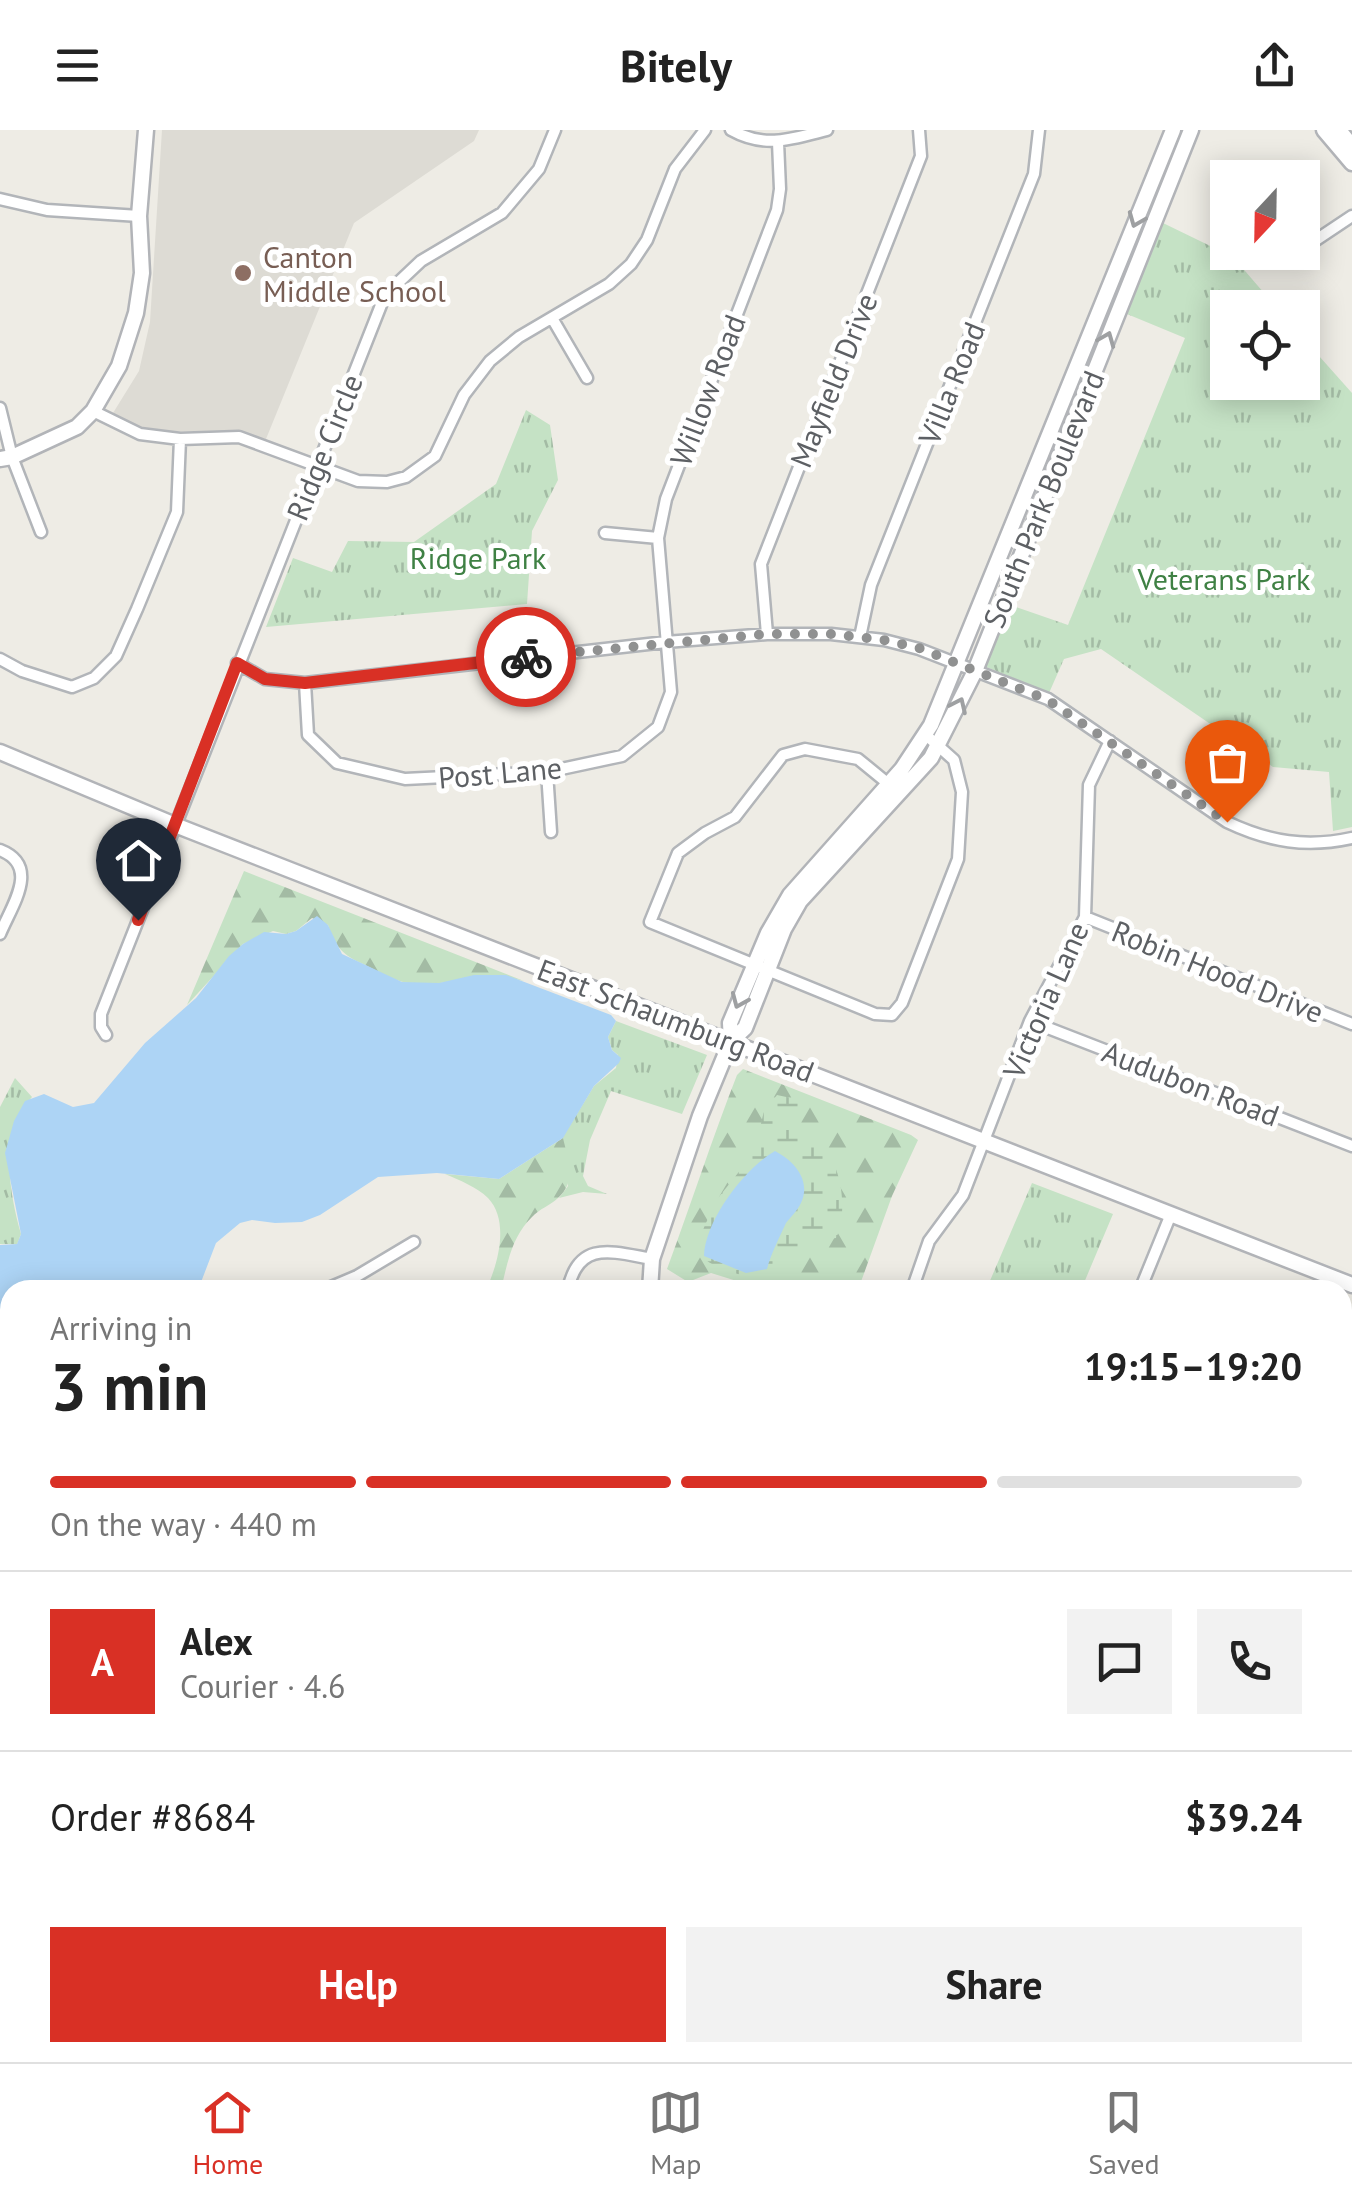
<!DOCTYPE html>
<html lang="en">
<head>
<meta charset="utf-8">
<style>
	:root { --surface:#fff; --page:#f2f2f2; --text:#222; --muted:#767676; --line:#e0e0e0; --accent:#d93025 }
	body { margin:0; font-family:"PT Sans",sans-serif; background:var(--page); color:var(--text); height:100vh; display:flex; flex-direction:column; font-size:38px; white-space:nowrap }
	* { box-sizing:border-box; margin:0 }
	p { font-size:32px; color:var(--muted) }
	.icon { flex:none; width:55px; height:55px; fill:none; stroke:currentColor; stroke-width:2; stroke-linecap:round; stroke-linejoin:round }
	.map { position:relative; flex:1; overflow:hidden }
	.drawer { position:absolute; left:0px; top:1150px; width:1352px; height:782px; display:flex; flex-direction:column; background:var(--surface); border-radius:30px 30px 0 0; box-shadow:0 5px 25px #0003 }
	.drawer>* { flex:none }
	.needle { width:65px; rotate:202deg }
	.fabs { position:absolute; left:1210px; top:30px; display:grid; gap:20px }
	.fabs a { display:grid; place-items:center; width:110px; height:110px; border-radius:0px; background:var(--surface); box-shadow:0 5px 25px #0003; font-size:50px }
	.pin { position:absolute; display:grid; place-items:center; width:85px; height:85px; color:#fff; margin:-102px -42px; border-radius:50% 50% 50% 0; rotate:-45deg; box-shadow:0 0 10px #0007 }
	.pin .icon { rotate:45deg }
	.courier { position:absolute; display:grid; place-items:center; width:100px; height:100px; margin:-50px; border:8px solid #d93025; border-radius:50%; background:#fff; color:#222; box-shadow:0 2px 12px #0007 }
	.head em { font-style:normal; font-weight:700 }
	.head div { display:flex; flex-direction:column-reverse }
	.head { display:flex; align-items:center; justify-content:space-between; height:170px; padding:0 50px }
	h1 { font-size:65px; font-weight:700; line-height:75px }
	.bar { display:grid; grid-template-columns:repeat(4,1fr); gap:15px 10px; align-content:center; height:120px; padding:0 50px }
	.bar i { height:12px; border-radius:8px; background:var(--line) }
	.bar .current { background:var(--accent) }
	.bar p { grid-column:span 4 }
	.line { display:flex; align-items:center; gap:25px; padding:0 50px; border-top:2px solid var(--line) }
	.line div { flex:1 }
	.round { display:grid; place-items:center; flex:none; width:105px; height:105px; border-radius:0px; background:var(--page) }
	.button { display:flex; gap:20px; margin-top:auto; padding:20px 50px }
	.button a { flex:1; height:115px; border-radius:0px; background:var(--accent); color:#fff; font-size:40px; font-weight:700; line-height:115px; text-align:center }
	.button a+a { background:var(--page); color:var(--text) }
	header { display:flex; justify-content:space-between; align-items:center; height:130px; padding:0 50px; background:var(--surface); font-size:45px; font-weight:700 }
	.dock { display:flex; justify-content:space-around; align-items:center; height:140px; border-top:2px solid var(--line); background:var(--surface); font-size:28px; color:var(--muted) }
	.dock a { display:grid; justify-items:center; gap:5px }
	.dock .current { color:var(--accent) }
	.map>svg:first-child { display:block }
	.education { fill:#dddbd4 }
	.grass { fill:url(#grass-tufts) }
	.forest { fill:url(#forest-firs) }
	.wetland { fill:url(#wetland-marsh) }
	.water { fill:#add4f5 }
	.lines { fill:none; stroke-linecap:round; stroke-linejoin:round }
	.street-casing { stroke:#b2b5b9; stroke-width:15 }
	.secondary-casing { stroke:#b2b4b8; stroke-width:19 }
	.street { stroke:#fff; stroke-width:10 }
	.secondary { stroke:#fff; stroke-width:14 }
	.oneway { stroke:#9ea0a2 }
	.done { stroke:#909191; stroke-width:10; stroke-dasharray:0 18 }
	.route { stroke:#d93025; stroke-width:12 }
	.education-dot { fill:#8d6e63; stroke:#fff; stroke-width:4 }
	.labels { text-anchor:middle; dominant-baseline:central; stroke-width:10; stroke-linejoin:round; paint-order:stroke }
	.education-label { font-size:30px; fill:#785e54; stroke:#fff; text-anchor:start }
	.street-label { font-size:30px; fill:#5d6064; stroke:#fff }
	.park-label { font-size:30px; fill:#3f8144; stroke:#fff }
</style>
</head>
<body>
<header><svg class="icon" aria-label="menu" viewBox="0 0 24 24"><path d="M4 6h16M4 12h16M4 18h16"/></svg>Bitely<svg class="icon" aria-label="share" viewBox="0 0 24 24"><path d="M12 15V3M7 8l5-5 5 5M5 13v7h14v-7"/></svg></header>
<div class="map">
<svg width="1352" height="1932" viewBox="0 0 1352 1932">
	<defs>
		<pattern id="grass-tufts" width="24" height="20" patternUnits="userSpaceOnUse" patternTransform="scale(2.5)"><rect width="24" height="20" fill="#c5e2c5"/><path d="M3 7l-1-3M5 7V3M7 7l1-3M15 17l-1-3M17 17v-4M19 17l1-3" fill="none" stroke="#a3bba4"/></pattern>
		<pattern id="forest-firs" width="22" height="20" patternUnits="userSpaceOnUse" patternTransform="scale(2.5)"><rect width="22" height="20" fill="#c5e2c5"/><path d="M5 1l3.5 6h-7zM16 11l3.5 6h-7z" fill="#a3bba4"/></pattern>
		<pattern id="wetland-marsh" width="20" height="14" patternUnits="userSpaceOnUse" patternTransform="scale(2.5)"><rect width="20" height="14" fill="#c5e2c5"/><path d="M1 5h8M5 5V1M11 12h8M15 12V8" fill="none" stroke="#a3bba4"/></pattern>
	</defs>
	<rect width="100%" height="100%" fill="#eeece5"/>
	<path class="education" d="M162,0H479L474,11L354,93L266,309L232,301L151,302L125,292L113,283L139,241L150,192Z"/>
	<path class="grass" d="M1163,93L1233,127L1276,177L1228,178V252H1302L1303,208L1352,263V697L1333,701L1329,642L1273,637L1101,519L1064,529L1049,563L984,536L1010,475L1068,495L1185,208L1127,184Z
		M526,280L550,295L558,350L532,401L527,474L266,497L293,428L332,442L348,411L414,412L496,354Z
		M616,891L707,925L682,984L611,961L590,1010L583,1046L588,1056L607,1064L583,1062L559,1068L568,1056L561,1010L594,956L616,938L618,925L612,920L608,907Z
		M15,948L32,967C0,1003 8,1059 21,1104L17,1114H0V977Z
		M1032,1053L1113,1084L1081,1160H986Z
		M0,1775L10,1779V1922H368L393,1932H0Z
		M907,1922H974V1923L970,1932H903Z"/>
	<path class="forest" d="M244,741L524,851C480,838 456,856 415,854C396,853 379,842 363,834C343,825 335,817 328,795L312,788L296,801L286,804L273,801L243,814L187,875Z
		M743,939L911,1005L918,1010L892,1066L858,1160H766L711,1143L688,1152L667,1139C691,1074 712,1009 737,945Z
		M563,1008C568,1030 577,1051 558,1068C551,1075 539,1079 532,1087C512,1106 507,1134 501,1160H486C498,1134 510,1091 488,1068C477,1057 459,1050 445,1044L499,1049Z"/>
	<path class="wetland" d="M777,965L791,968L801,975L794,994L800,1010C807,1013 817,1016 823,1021C844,1036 847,1087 836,1108C794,1112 809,1119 782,1139C760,1155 716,1142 699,1124V1110L705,1095L718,1068L754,1023L764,981Z"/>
	<path class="water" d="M317,786L328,795L342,824L402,852L439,853L474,845H506L611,885L616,891L608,907L612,920L621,928L619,933L594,956L563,1008L499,1049L437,1043L378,1047L320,1085L302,1092L275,1093L252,1090L240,1093L216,1113L198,1160H10V1265L0,1271V1115L17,1114L21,1104L5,1023L14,991L25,971L44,964L73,977L94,973L145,913L196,868L229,826L243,814L264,802L286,804L296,801Z
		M775,1021C798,1033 815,1056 796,1081C793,1085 789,1089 786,1093C779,1108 771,1124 767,1139L746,1143L704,1126C705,1090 745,1038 775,1021Z"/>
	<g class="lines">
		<g class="street-casing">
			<path id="street" d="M731,0C765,19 792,9 827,0
				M0,69L47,80L139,86
				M1316,110L1352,86
				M552,188L587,248
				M0,278L12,327L41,402
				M93,281L140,304L180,309L239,307L358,351L387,352L406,347L435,326L464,265L490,231L519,207L609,154L631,134L647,110L675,39L705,0
				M605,403L658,408
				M767,504L761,434L921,26L919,0
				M860,507L871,455L1034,44L1039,0
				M0,529L22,541L72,557L94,548L116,526L137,479L177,382L180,309
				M237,533L265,549L305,553L666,512L767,504H831L884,510L919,519L1048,569L1227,692C1269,712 1307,718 1352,708
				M305,553L308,605L337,633L405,649L547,642L622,626L658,597L671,562L658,408L666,369L777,80L780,59L778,12
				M547,642L551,702
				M891,656L858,629L805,619L783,625L735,687L705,703L678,723L650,792L875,884L892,885L902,873L958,729L962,662L954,630L926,605
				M0,720C41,736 12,775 0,804
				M1085,787L1352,894
				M1030,891L1352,1016
				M106,905L101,897V884L385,165L421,131L502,83L539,39L555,0
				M324,1160L357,1146L414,1112
				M568,1160C578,1109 613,1122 652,1129
				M912,1160L929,1111L963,1065L1030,891L1085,787L1089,655L1110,611
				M1140,1160L1171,1084
				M1342,1268L1352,1257
				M0,1381L10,1354
				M1342,1446L1352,1426
				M0,1585L10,1589
				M1342,1675L1352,1677
				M1342,1805L1352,1809
				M594,1922L607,1927L611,1922
				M835,1932L839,1922
				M1038,1932L1042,1922
				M1283,1932L1287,1922"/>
		</g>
		<g class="secondary-casing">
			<path id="secondary" d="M1324,0L1352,33
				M1339,0L1352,16
				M0,329L12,327L77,297L93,281L119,236L136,183L142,143L139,86L146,0
				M0,622L175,695L1352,1155
				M731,911L745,898L784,799L800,771L931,628L975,541L1191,0
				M650,1160L652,1129L700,986L731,911L730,893L768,803L790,765L902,639L931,595L1173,0
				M0,1762L10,1765
				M404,1922L428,1932"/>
		</g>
		<use href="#street" class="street"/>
		<use href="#secondary" class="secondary"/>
	</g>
	<defs><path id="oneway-chevron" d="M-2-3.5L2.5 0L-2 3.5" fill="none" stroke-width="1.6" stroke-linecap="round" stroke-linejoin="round" transform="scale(2.5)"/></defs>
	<g class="oneway">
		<use href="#oneway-chevron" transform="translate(1136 90) rotate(112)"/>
		<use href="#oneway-chevron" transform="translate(1107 209) rotate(-68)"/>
		<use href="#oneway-chevron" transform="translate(959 575) rotate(-65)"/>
		<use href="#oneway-chevron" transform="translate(739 871) rotate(113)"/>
	</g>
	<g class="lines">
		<path class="done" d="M526,527L767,504H831L884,510L919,518L1048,570L1227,692"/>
		<path class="route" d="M138,790L237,533L265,549L305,553L526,527"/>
	</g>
	<circle class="education-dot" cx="243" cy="143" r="10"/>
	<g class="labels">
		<g class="education-label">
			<text x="263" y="126">Canton<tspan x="263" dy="34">Middle School</tspan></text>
		</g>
		<g class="street-label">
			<text transform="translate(833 250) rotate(-68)">Mayfield Drive</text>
			<text transform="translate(951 253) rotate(-68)">Villa Road</text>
			<text transform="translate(707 260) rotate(-69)">Willow Road</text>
			<text transform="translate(324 317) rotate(-68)">Ridge Circle</text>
			<text transform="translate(1043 369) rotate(-68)">South Park Boulevard</text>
			<text transform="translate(500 642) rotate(-5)">Post Lane</text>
			<text transform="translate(1218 841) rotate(22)">Robin Hood Drive</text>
			<text transform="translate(1045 870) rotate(-66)">Victoria Lane</text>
			<text transform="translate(676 890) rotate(21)">East Schaumburg Road</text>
			<text transform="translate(1191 953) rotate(21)">Audubon Road</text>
		</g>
		<g class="park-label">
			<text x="478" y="427">Ridge Park</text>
			<text x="1224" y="448">Veterans Park</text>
		</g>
	</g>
</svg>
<div class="fabs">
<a><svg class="needle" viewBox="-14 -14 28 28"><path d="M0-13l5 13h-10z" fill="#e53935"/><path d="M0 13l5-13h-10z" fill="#767676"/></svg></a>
<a><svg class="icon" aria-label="locate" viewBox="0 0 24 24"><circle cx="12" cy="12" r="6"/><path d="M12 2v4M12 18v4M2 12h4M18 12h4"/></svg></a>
</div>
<div class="pin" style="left:1227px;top:692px;background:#ea580c"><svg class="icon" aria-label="bag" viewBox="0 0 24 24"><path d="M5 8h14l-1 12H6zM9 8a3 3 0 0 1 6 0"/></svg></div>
<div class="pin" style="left:138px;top:790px;background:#1f2937"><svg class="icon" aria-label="home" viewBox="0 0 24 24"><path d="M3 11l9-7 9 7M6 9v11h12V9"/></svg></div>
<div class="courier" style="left:526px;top:527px"><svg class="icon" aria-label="bike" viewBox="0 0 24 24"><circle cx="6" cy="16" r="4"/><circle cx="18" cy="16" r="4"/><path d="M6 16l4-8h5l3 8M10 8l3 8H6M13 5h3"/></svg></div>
<section class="drawer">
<div class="head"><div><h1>3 min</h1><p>Arriving in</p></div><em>19:15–19:20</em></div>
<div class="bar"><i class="current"></i><i class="current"></i><i class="current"></i><i></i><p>On the way · 440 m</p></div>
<div class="line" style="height:180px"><b class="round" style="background:var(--accent);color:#fff">A</b><div><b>Alex</b><p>Courier · 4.6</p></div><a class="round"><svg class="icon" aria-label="chat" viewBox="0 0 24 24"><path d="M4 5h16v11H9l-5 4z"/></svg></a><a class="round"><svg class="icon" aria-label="phone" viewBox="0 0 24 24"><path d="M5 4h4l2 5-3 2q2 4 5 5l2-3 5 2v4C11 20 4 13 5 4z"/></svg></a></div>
<div class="line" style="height:130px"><div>Order #8684</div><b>$39.24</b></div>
<div class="button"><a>Help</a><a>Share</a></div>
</section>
</div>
<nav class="dock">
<a class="current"><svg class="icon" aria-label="home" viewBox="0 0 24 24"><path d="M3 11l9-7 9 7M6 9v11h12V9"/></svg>Home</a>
<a><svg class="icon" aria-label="map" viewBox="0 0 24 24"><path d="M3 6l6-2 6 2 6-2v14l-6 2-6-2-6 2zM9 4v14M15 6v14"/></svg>Map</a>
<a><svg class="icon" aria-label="saved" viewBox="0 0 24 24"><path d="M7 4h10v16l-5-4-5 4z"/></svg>Saved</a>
</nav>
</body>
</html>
